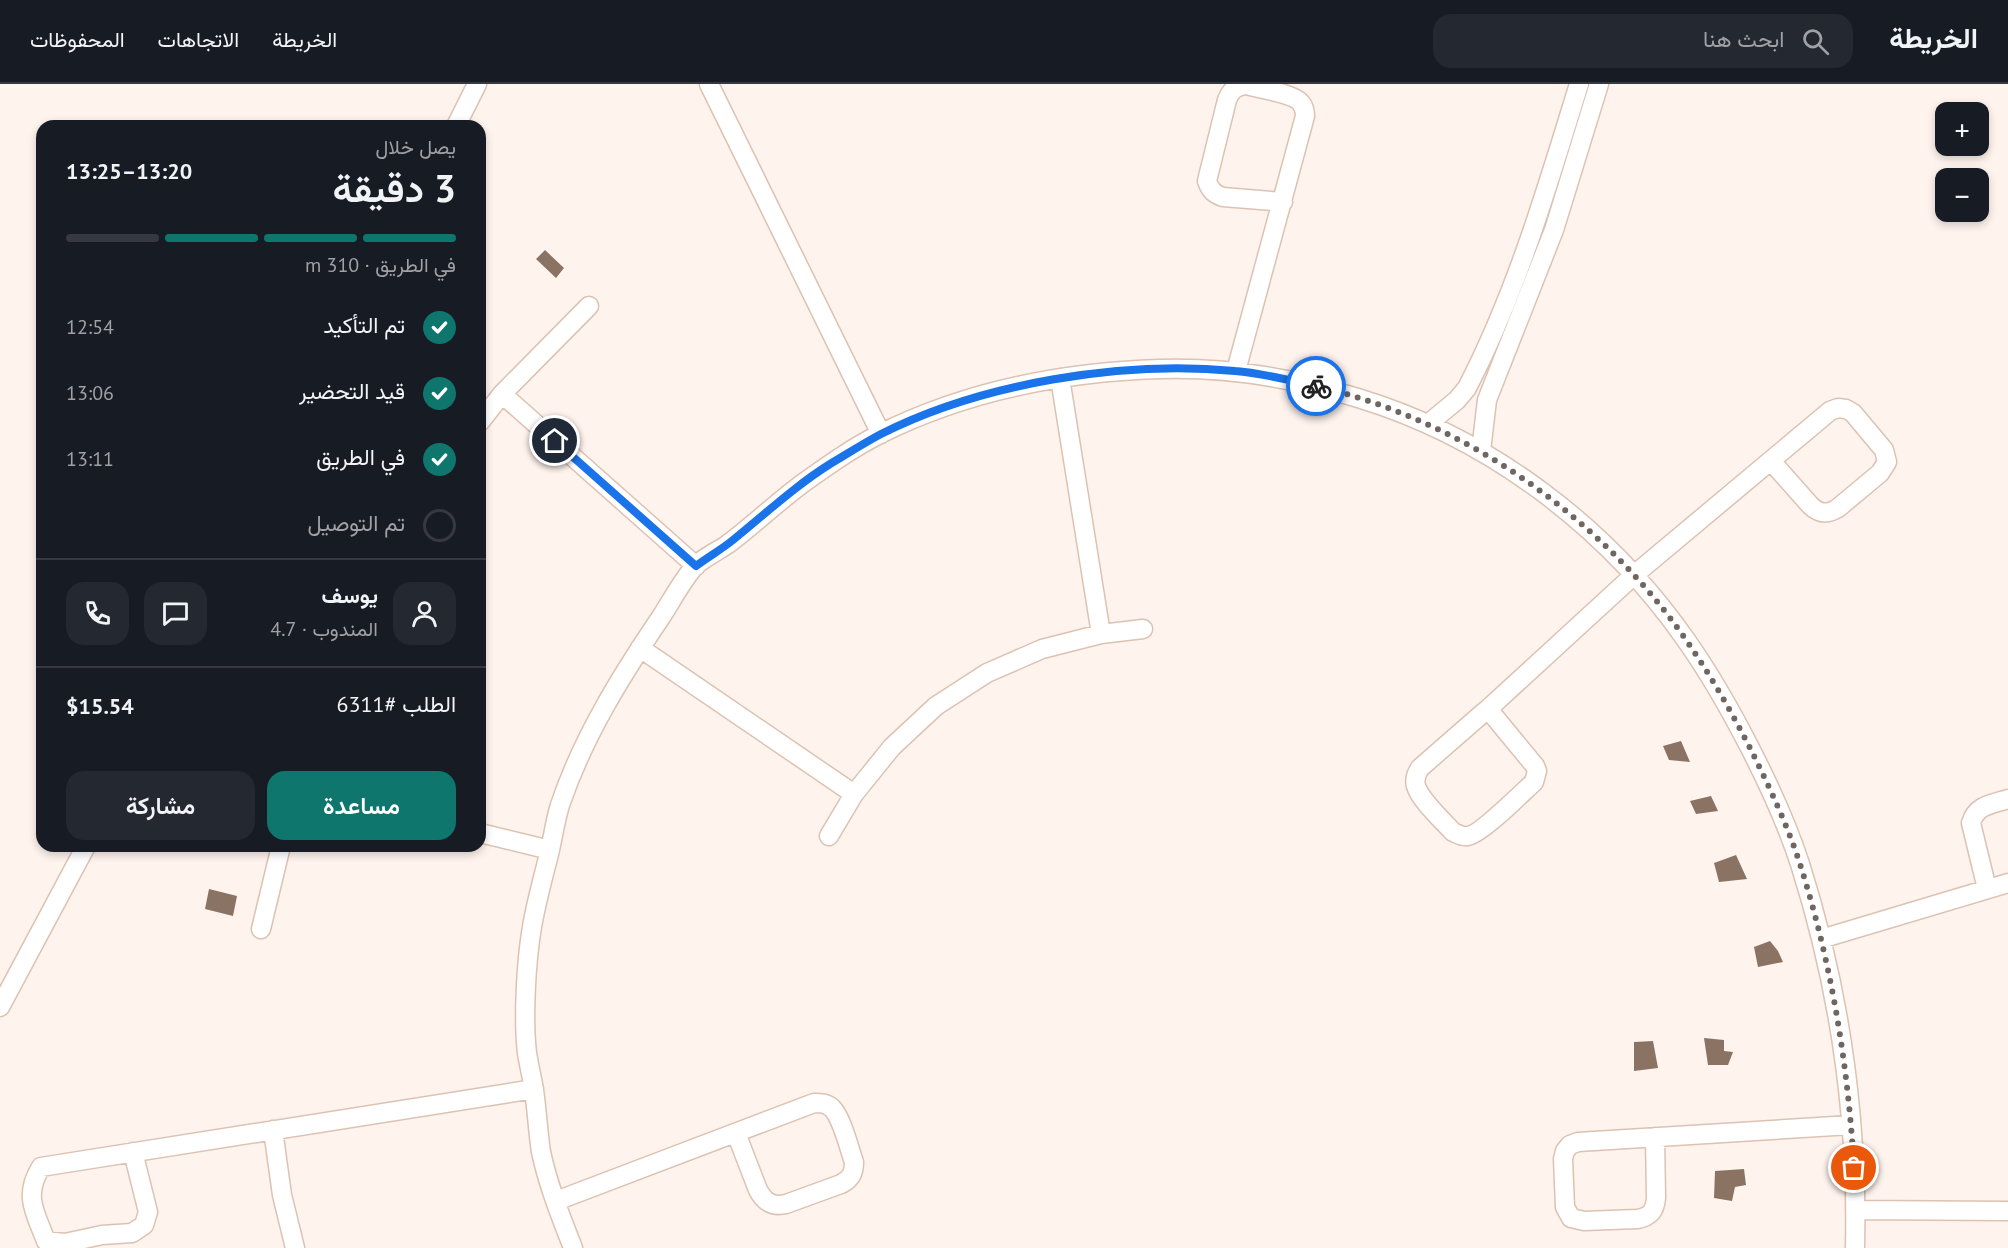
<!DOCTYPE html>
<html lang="ar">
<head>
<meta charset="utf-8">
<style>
	:root { --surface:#171b24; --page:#242831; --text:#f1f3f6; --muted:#9ea1a6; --line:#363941; --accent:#0f766e }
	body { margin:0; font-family:"PT Sans",Vazirmatn,sans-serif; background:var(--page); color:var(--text); direction:rtl; height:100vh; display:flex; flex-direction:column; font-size:22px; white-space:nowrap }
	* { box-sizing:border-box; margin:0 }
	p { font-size:20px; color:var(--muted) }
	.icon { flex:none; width:33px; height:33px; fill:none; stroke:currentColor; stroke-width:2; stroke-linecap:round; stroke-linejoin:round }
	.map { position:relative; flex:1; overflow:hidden; direction:ltr }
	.drawer { position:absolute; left:36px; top:36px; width:450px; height:732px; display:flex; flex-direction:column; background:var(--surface); border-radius:18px; box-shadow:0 3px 9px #0003; direction:rtl }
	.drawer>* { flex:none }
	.fabs { position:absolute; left:1935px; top:18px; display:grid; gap:12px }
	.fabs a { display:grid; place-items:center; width:54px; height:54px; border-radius:12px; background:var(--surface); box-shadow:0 3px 9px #0003; font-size:30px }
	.pin { position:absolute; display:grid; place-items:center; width:51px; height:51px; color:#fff; margin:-26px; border:3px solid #fff; border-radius:50%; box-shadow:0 2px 6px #0007 }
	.courier { position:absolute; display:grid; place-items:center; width:60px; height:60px; margin:-30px; border:4px solid #1a73e8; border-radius:50%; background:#fff; color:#222; box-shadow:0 2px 8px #0007 }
	.overview em { font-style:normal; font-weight:600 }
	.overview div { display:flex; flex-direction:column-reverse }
	.overview { display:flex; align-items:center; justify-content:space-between; height:102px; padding:0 30px }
	h1 { font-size:39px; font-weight:600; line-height:45px }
	.bar { display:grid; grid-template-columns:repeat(4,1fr); gap:9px 6px; align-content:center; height:72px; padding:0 30px }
	.bar i { height:8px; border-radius:4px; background:var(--line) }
	.bar .selected { background:var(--accent) }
	.bar p { grid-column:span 4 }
	.line { display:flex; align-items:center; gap:15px; padding:0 30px; border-top:2px solid var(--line) }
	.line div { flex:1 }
	.round { display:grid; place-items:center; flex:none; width:63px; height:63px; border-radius:18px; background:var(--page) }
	ol { padding:0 30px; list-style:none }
	li { display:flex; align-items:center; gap:18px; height:66px }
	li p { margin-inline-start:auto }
	li .icon { padding:6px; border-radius:50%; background:var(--accent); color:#fff; stroke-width:4 }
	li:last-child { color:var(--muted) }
	li i { width:33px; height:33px; border:3px solid var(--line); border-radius:50% }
	.action { display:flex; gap:12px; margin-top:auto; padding:12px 30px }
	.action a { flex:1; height:69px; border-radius:18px; background:var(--accent); color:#fff; font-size:24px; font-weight:600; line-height:69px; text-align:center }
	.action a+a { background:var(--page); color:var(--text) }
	header { display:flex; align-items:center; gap:36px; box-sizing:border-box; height:84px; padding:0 30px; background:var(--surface); border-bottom:2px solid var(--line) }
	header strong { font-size:28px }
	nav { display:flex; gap:33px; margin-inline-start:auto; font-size:21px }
	.search { width:420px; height:54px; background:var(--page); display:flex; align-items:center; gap:15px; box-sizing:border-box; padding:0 21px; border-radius:18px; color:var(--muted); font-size:22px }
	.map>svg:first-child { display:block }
	.building { fill:#8b7364 }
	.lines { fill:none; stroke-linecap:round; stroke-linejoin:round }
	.minor-casing { stroke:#dcc2b2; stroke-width:21 }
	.minor { stroke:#fff; stroke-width:18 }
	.done { stroke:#706661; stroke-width:6; stroke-dasharray:0 10.8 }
	.route { stroke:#1a73e8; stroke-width:8 }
</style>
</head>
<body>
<header>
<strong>الخريطة</strong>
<div class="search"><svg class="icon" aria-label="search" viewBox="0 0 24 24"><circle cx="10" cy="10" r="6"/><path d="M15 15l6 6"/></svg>ابحث هنا</div>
<nav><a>الخريطة</a><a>الاتجاهات</a><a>المحفوظات</a></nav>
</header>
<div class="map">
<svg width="2008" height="1164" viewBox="0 0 2008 1164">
	<rect width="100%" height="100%" fill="#fef3ed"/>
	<path class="building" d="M545,166L564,184L556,194L536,175Z
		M1681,657L1690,678L1669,676L1663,662Z
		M1711,712L1718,727L1696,730L1690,717Z
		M1736,771L1747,795L1719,798L1714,779Z
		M209,805L237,812L233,832L205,825Z
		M1770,857L1778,867L1783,878L1758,883L1754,863Z
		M1704,954L1724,956V967L1733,968L1728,981H1708Z
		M1653,957L1658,984L1634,987V958Z
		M1744,1085L1746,1101L1735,1103L1732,1117L1714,1114L1715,1087Z"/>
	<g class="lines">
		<g class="minor-casing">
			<path id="minor" d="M709,0L881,350
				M456,42L477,0
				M1236,287L1305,32C1305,27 1304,23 1301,19C1293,9 1259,5 1246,1C1236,2 1231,6 1227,16L1207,97C1210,106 1214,110 1223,113L1283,118
				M1060,294L1101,550
				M502,310L696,482
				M480,338L502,310L589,222
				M1428,340L1457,316L1467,304C1517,207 1547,104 1579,0
				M1481,367L1487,316L1554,146L1599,0
				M640,564L854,710
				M1488,625L1535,682L1537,687L1534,698C1523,708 1479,752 1467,752C1462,753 1458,750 1453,748C1443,737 1420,716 1416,702C1414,695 1416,690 1420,684L1483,629L1488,625L1634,491L1830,327L1838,324L1846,325L1853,329L1884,366L1887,378L1880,389L1838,424C1827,431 1819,430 1810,421L1771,377
				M480,749L550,766
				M829,752L854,710L892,663L936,622L987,589L1042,565L1101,550L1143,545
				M1987,805L1971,739C1976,721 1992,720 2008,715
				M261,845L281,762
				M1821,855L2008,799
				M0,923L86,762
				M273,1046L282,1111L295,1164
				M1655,1053L1656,1114C1655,1127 1650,1133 1637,1135L1584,1137L1571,1134L1565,1123L1563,1075L1565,1067L1570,1061L1578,1058L1851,1041
				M133,1068L148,1128L144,1141L132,1149L102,1151L65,1159L46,1157C35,1128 23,1112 41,1083L534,1005
				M556,1117L814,1019C821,1019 826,1019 832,1024C842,1034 849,1064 854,1078C854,1089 851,1095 841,1100L786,1120C773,1123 765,1119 758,1106L736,1049
				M1856,1126L2008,1127
				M573,1164C561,1133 548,1101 541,1068C538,1048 537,1027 534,1006C532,994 529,981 527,969C523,935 526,878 532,843C536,819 543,794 549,770C553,754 555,737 560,721C583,653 621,592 661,533C671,518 684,493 696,481C705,473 718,467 728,460C755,440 778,417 806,397C830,380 854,363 880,350C966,307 1065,288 1160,285C1228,283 1294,294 1358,314C1490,354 1607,443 1686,556C1710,590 1731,627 1750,664C1769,701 1787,740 1800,780C1839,903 1858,1034 1855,1164"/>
		</g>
		<use href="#minor" class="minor"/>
	</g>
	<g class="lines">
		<path class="done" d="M1316,302C1438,331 1548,398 1633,490C1681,541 1718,602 1750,664C1768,700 1786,738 1799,777C1831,876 1848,980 1854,1084"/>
		<path class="route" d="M555,357L696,482C708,473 722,465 733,456C765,430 795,402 830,380C847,370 864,359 881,350C982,299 1123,276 1235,287C1262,289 1289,296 1316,302"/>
	</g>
</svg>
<div class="fabs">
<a>+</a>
<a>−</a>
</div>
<div class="pin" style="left:1854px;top:1084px;background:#ea580c"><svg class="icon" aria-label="bag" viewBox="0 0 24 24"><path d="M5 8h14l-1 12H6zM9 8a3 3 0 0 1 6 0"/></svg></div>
<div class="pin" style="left:555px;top:357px;background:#1f2937"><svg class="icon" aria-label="home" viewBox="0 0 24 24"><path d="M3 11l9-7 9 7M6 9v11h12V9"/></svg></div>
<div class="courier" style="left:1316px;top:302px"><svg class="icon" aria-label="bike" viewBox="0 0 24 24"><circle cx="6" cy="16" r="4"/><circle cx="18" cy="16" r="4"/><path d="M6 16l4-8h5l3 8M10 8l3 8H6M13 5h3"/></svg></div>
<section class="drawer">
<div class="overview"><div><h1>3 دقيقة</h1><p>يصل خلال</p></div><em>13:20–13:25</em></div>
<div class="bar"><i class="selected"></i><i class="selected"></i><i class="selected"></i><i></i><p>في الطريق · 310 m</p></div>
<ol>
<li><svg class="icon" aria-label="check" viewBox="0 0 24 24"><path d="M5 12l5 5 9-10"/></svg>تم التأكيد<p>12:54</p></li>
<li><svg class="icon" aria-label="check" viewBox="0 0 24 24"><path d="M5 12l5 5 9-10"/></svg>قيد التحضير<p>13:06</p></li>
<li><svg class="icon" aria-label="check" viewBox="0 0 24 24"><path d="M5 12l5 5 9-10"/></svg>في الطريق<p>13:11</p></li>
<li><i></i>تم التوصيل</li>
</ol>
<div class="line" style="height:108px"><a class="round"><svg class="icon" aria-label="person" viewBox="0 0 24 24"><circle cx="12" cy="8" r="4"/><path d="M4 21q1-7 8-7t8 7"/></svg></a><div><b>يوسف</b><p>المندوب · 4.7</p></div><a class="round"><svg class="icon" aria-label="chat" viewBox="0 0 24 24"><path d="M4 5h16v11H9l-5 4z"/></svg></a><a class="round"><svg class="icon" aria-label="phone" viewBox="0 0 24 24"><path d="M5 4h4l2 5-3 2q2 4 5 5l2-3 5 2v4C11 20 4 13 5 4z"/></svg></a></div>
<div class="line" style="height:78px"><div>الطلب #6311</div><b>$15.54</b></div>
<div class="action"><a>مساعدة</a><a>مشاركة</a></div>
</section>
</div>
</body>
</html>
